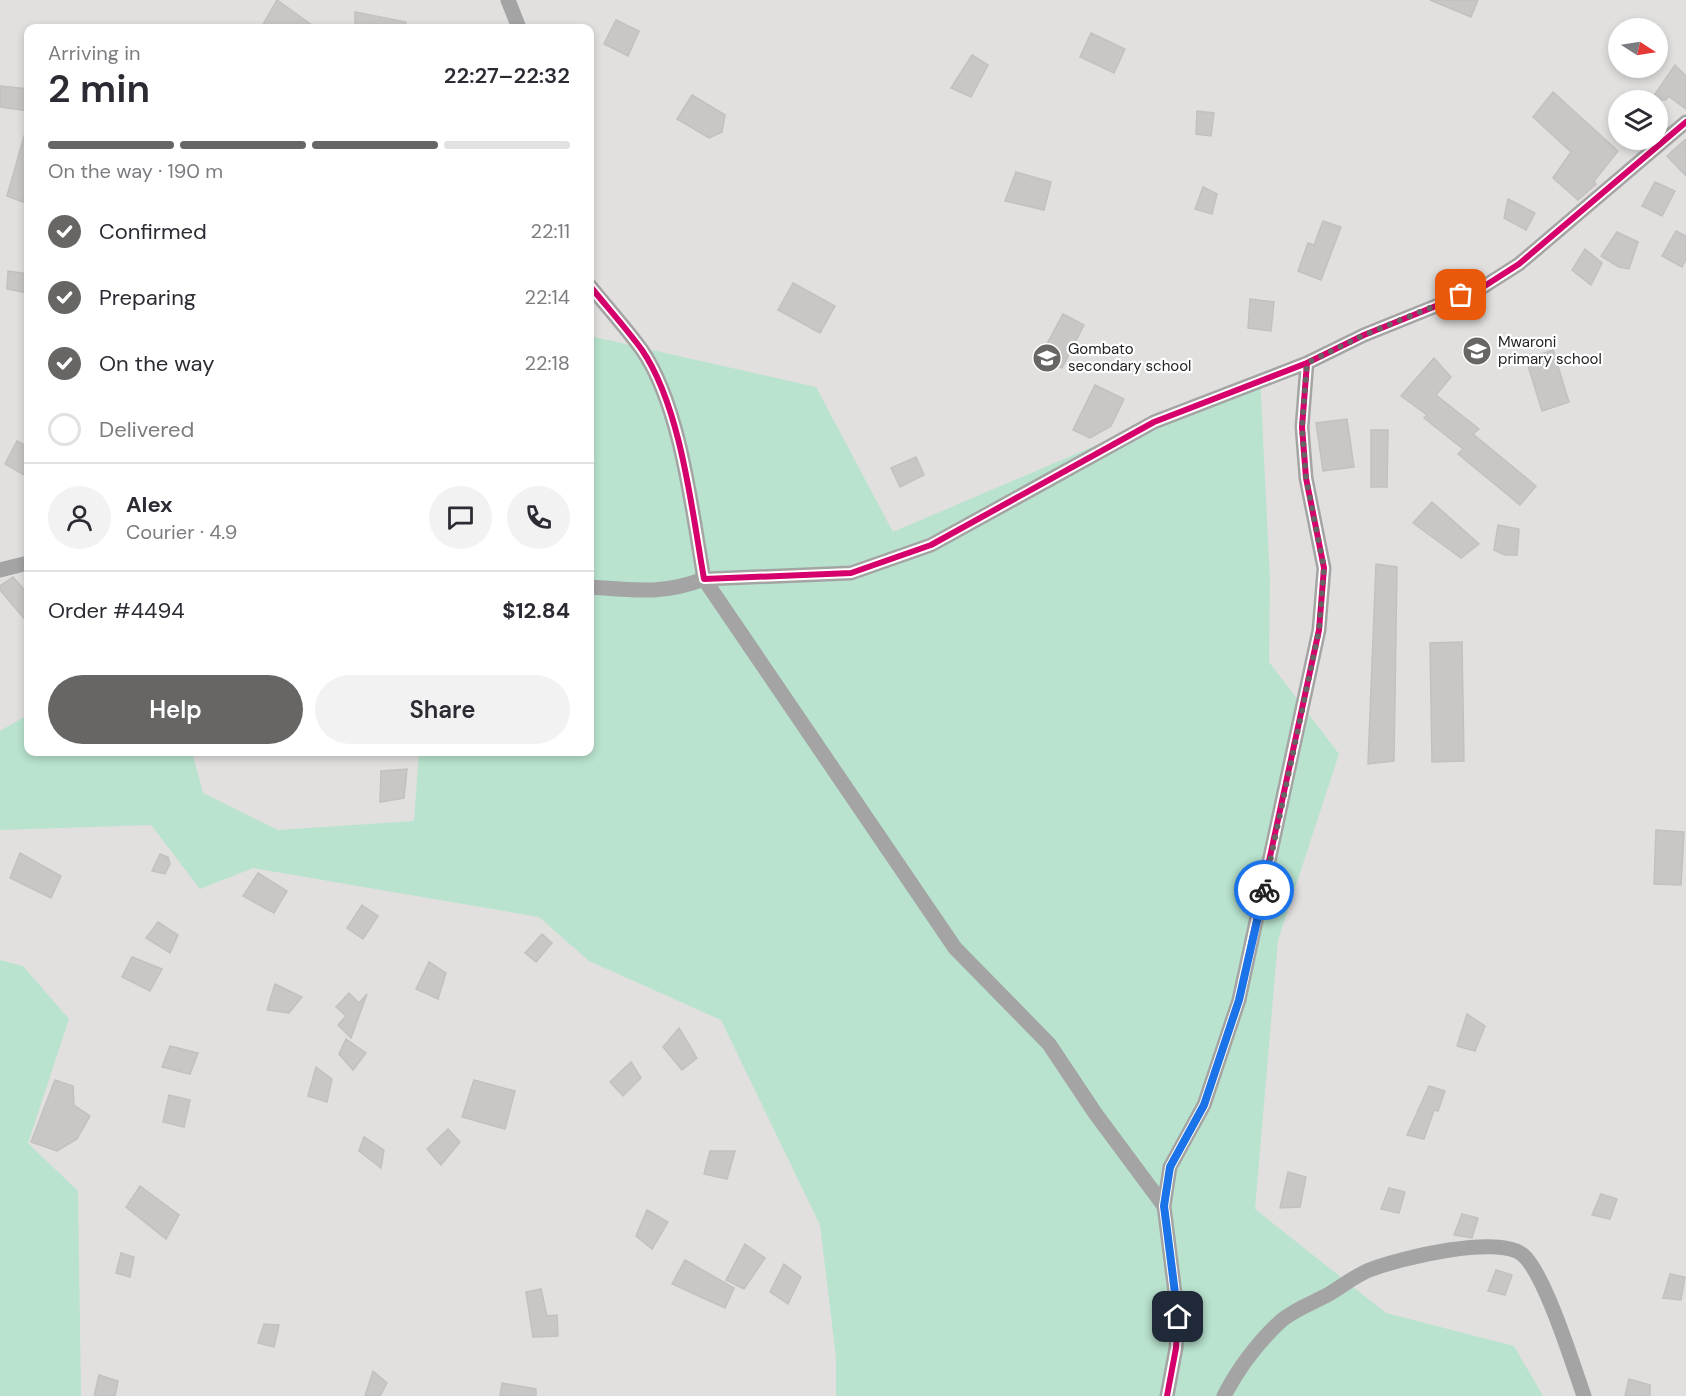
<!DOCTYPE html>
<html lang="en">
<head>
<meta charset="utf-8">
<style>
	:root { --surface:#fff; --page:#f2f2f3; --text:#2b2b33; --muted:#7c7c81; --line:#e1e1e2; --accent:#676664 }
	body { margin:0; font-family:"DM Sans",sans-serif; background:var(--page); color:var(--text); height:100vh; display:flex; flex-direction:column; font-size:22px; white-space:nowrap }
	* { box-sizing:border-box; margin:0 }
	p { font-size:20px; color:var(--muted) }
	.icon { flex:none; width:33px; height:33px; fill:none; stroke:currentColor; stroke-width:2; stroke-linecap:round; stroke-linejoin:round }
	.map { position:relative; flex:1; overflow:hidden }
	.sheet { position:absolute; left:24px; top:24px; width:570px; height:732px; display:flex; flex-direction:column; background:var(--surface); border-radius:12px; box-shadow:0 3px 9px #0003 }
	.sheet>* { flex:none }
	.needle { width:39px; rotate:102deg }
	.tools { position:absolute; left:1608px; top:18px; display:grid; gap:12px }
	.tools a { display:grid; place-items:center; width:60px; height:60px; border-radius:50%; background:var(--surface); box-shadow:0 3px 9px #0003; font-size:30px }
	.pin { position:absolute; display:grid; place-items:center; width:51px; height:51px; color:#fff; margin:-26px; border-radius:12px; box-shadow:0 3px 9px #0006 }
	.courier { position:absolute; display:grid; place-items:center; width:60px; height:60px; margin:-30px; border:4px solid #1a73e8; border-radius:50%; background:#fff; color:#222; box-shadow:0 2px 8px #0007 }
	.head em { font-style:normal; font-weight:600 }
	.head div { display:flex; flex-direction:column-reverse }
	.head { display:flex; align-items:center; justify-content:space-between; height:102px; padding:0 24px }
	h1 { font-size:39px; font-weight:600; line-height:45px }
	.bar { display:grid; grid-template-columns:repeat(4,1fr); gap:9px 6px; align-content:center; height:72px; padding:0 24px }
	.bar i { height:8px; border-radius:4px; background:var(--line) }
	.bar .on { background:var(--accent) }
	.bar p { grid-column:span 4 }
	.line { display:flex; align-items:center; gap:15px; padding:0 24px; border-top:2px solid var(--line) }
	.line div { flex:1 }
	.round { display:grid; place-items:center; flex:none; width:63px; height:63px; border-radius:32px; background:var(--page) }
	ol { padding:0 24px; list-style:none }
	li { display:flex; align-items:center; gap:18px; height:66px }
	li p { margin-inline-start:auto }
	li .icon { padding:6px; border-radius:50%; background:var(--accent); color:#fff; stroke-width:4 }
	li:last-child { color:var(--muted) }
	li i { width:33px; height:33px; border:3px solid var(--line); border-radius:50% }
	.action { display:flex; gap:12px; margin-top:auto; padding:12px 24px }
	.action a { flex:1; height:69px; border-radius:36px; background:var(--accent); color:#fff; font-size:24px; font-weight:600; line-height:69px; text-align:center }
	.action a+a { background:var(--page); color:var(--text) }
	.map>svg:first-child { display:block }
	.green { fill:#b9e3ce }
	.building { fill:#c8c7c6; stroke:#c2c1c0; stroke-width:1.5 }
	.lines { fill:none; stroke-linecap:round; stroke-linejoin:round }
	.minor { stroke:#a5a4a4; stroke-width:15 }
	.cycleway-casing { stroke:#fff; stroke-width:10 }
	.cycleway { stroke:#d6006c; stroke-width:6 }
	.done { stroke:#676664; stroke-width:6; stroke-dasharray:0 10.8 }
	.route { stroke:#1a73e8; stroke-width:8 }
	.labels { text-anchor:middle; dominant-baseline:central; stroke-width:4.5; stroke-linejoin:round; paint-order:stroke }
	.poi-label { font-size:15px; fill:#252423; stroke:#fff; text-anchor:start }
</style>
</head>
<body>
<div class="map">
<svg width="1686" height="1396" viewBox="0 0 1686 1396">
	<rect width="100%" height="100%" fill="#e1e0de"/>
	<path class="green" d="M590,336L816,387L893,532L1260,375L1270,580L1269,662L1339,754L1278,940L1255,1209L1386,1313L1514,1346L1543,1396H836V1357L820,1225L721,1020L589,961L539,917L253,868L200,889L151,825L0,830V731L28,715V752H192L203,793L278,830L414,821L419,752H590Z
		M0,960L23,966L69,1019L28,1143L78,1191L81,1396H0Z"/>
	<path class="building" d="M277,0L316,28H261Z
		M1430,0H1478L1471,17Z
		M355,12L406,22L405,28H355Z
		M616,20L639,31L628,56L604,44Z
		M1091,33L1125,49L1114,73L1080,57Z
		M972,55L988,65L971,97L951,88Z
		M1675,65L1686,76V109L1668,96L1666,100H1651Z
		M0,86L28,89V111L0,107Z
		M1553,92L1618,151L1594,181L1596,184L1578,200L1553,178L1571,152L1533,117Z
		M692,95L725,115L722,132L709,138L677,119Z
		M1197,111L1214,113L1211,136L1196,134Z
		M25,133L28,134V190L23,202L7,196Z
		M1686,139V176L1667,156Z
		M1016,172L1051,182L1044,210L1005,201Z
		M1655,182L1675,191L1662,216L1642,206Z
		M1203,187L1217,194L1212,214L1195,209Z
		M1508,199L1535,213L1526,230L1504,218Z
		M1323,221L1341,227L1321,280L1298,271L1308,243L1314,245Z
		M1676,231L1686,236V259L1682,267L1662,256Z
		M1617,232L1638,242L1629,269L1619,267L1601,256Z
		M1585,249L1602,263L1591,285L1572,270Z
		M8,271L28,274V293L7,289Z
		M793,283L835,306L820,333L778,310Z
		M1250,299L1274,302L1271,331L1248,328Z
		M1063,314L1084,325L1062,368L1040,357Z
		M1553,350L1569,402L1542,411L1526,359Z
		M1434,358L1451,377L1436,395L1479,429L1473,434L1536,486L1520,505L1458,454L1463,449L1424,418L1427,415L1401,396Z
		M1095,385L1124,399L1111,426L1090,438L1073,430Z
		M1347,419L1354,467L1323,471L1316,423Z
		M1371,430H1388L1387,487H1371Z
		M17,441L28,447V477L5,464Z
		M916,457L924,475L900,487L891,468Z
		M1432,502L1479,544L1461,558L1413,523Z
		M1498,525L1519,529L1517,555H1505L1494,550Z
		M1376,564L1397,567L1394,761L1368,764Z
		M13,577L28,594V623L0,590V586Z
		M1462,642L1464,761L1432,762L1430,643Z
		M407,769L404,798L380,802L381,771Z
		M1656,830L1684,832L1681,885L1654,884Z
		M20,853L61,876L51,898L10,878Z
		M160,854L168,857L170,864L165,874L152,871Z
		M258,873L287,891L274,913L243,896Z
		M362,905L378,916L363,939L347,928Z
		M158,922L178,935L170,953L146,938Z
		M542,934L552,943L536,962L525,953Z
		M132,957L162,969L150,991L122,977Z
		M429,962L446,973L438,999L416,989Z
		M275,984L302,997L289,1013L267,1010Z
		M349,993L359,1003L367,994L351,1038L338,1025L346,1016L336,1007Z
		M1467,1014L1485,1026L1475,1051L1457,1046Z
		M679,1028L697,1058L682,1070L663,1047Z
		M346,1039L366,1053L353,1070L339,1054Z
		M170,1046L198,1053L190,1074L162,1067Z
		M631,1062L641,1078L623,1096L610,1082Z
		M316,1067L332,1079L327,1102L308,1096Z
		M55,1080L73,1086L74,1105L90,1116L77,1139L57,1151L31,1142Z
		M474,1080L515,1091L505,1129L462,1117Z
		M1429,1086L1445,1091L1438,1111L1434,1110L1424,1139L1407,1135Z
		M169,1095L190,1100L184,1127L163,1122Z
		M448,1129L460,1142L441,1165L427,1149Z
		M364,1137L384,1150L381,1168L359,1151Z
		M710,1151H735L727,1179L704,1174Z
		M1288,1172L1306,1177L1300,1207L1280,1208Z
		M140,1186L179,1215L166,1239L126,1207Z
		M1389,1188L1405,1192L1399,1213L1381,1209Z
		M1601,1194L1617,1199L1610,1219L1592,1215Z
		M647,1210L668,1222L652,1249L636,1236Z
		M1462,1214L1478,1218L1472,1238L1454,1235Z
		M745,1244L765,1258L744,1289L726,1280Z
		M121,1253L134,1257L130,1277L116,1273Z
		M685,1260L734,1288L725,1308L672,1284Z
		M784,1264L801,1277L788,1304L770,1292Z
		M1496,1270L1512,1275L1505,1295L1488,1291Z
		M1670,1274L1685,1277L1681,1300L1663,1298Z
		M541,1289L547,1316L557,1315L558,1336L533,1337L526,1292Z
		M264,1324L279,1325L274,1347L258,1343Z
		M373,1371L387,1383L380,1396H365Z
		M99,1375L118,1381L115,1396H94Z
		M1629,1379L1650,1385V1396H1625Z
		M502,1383L536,1389V1396H500Z"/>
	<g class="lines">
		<path class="minor" d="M508,0L519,28
			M590,286C607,307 626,328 642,350C681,407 692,511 704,579L851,573L931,545L1154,422L1307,363L1364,335L1483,287L1519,264L1686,122
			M0,570L28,563
			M590,587C632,590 663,595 704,579L955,948L1049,1044L1095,1113L1164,1206
			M1167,1396L1176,1348L1178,1317L1164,1206L1170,1167L1204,1105L1239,1000L1319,630L1324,568L1306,478L1302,427L1307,363
			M1224,1396C1238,1369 1259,1341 1282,1320C1297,1308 1313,1303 1329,1294C1343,1286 1357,1274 1372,1269C1401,1258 1499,1234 1523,1255C1545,1274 1573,1365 1584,1396"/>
		<g class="cycleway-casing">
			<path id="cycleway" d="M590,286C607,307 626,328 642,350C681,407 692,511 704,579L851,573L931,545L1154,422L1307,363L1364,335L1483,287L1519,264L1686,122
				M1167,1396L1176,1348L1178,1317L1164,1206L1170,1167L1204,1105L1239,1000L1319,630L1324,568L1306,478L1302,427L1307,363"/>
		</g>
		<use href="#cycleway" class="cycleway"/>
	</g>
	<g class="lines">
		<path class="done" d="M1264,890L1319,630L1324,568L1306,478L1302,427L1307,363L1364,335L1461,295"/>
		<path class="route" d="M1178,1317L1164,1206L1170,1167L1204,1105L1239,1000L1264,890"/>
	</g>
	<defs>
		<g id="school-disc" transform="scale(1.5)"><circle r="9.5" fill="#676664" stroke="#fff"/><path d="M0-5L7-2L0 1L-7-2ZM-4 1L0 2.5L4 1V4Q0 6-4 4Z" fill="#fff"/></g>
	</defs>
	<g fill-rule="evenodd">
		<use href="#school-disc" x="1477" y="351"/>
		<use href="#school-disc" x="1047" y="358"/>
	</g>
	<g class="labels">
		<g class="poi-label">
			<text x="1498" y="342">Mwaroni<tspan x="1498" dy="17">primary school</tspan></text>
			<text x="1068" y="349">Gombato<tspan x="1068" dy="17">secondary school</tspan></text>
		</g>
	</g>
</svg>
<div class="tools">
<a><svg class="needle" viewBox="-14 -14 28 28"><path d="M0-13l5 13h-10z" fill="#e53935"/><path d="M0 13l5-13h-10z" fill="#7c7c81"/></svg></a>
<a><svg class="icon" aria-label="layers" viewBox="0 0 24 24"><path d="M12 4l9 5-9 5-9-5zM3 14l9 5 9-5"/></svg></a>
</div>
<div class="pin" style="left:1461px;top:295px;background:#ea580c"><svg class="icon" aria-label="bag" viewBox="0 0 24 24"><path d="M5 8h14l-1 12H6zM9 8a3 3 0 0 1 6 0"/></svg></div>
<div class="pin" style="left:1178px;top:1317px;background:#1f2937"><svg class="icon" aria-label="home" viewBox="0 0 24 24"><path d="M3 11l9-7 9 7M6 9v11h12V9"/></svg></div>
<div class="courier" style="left:1264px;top:890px"><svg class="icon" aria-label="bike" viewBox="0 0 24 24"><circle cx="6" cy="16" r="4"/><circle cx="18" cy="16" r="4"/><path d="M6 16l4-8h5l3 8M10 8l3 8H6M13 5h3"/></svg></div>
<section class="sheet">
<div class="head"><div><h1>2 min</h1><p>Arriving in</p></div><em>22:27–22:32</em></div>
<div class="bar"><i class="on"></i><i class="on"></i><i class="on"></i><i></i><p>On the way · 190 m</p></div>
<ol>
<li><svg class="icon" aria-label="check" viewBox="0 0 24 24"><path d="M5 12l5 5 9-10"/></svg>Confirmed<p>22:11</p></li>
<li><svg class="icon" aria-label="check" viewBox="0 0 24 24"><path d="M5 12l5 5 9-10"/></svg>Preparing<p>22:14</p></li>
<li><svg class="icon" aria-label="check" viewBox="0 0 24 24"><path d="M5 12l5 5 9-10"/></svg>On the way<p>22:18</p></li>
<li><i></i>Delivered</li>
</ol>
<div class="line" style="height:108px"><a class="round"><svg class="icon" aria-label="person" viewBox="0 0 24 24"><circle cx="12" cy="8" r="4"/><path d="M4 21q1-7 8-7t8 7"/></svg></a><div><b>Alex</b><p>Courier · 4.9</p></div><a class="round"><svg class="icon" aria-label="chat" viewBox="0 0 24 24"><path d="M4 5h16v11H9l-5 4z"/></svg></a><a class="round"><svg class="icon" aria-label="phone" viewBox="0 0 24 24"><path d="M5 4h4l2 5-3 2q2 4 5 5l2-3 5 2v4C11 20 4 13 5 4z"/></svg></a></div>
<div class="line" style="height:78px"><div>Order #4494</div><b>$12.84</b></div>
<div class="action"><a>Help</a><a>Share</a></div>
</section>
</div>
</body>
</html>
